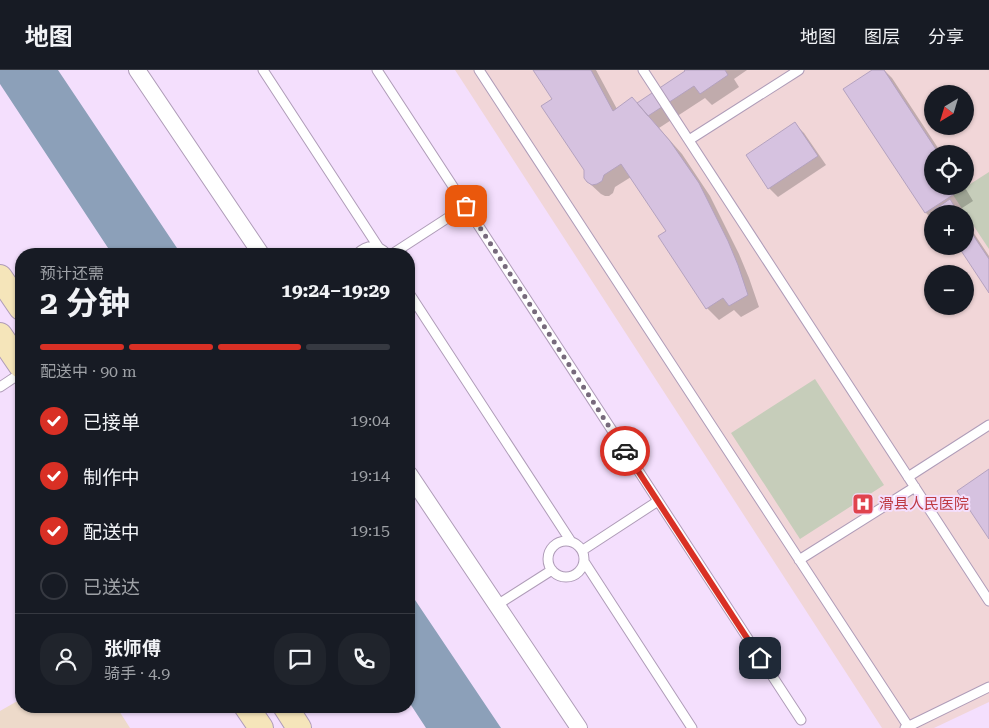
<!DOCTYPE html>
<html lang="zh">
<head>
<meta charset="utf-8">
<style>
	:root { --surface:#171b24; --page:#20242c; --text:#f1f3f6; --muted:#9ea1a6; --line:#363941; --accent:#d93025 }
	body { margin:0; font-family:"Roboto Serif","Noto Sans SC",serif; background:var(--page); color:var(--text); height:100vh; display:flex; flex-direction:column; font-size:19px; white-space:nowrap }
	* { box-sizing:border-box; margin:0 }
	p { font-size:16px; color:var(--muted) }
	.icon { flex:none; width:28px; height:28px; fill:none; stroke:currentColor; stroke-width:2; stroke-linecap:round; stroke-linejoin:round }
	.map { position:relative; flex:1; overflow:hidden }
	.drawer { position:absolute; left:15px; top:178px; width:400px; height:465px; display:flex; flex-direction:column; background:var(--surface); border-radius:20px; box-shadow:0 1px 4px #0004 }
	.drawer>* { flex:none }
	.needle { width:32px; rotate:218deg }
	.tools { position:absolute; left:924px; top:15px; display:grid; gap:10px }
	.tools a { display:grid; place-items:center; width:50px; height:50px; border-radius:50%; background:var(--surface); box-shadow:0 1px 4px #0004; font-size:25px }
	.pin { position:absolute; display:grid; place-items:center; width:42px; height:42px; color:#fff; margin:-21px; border-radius:10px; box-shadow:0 2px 8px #0006 }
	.courier { position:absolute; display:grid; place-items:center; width:50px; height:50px; margin:-25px; border:4px solid #d93025; border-radius:50%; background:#fff; color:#222; box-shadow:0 1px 6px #0007 }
	.summary em { font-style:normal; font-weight:700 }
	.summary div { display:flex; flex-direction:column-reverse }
	.summary { display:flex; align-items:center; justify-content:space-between; height:85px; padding:0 25px }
	h1 { font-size:32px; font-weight:700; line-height:38px }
	.bar { display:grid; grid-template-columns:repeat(4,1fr); gap:8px 5px; align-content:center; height:60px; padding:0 25px }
	.bar i { height:6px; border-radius:4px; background:var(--line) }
	.bar .current { background:var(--accent) }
	.bar p { grid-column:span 4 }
	.line { display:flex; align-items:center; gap:12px; padding:0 25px; border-top:1px solid var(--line) }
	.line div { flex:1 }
	.round { display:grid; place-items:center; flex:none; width:52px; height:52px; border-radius:20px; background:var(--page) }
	ol { padding:0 25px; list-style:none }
	li { display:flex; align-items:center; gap:15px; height:55px }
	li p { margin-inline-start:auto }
	li .icon { padding:5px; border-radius:50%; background:var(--accent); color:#fff; stroke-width:4 }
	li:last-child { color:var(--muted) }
	li i { width:28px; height:28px; border:2px solid var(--line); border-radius:50% }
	header { display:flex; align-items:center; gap:30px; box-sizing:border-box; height:70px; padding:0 25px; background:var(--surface); border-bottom:1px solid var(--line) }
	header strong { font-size:24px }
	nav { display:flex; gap:28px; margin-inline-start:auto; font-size:18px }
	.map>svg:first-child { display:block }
	.commercial { fill:#eddaca }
	.medical { fill:#f1d6d8; fill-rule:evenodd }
	.green { fill:#c6cdba }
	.water { fill:#8ca0b9 }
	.shadow { fill:#0003 }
	.building { fill:#d6c2e0; stroke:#b4a2bf }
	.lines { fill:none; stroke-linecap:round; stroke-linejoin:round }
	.lane-casing { stroke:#af9cb8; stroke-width:11 }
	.street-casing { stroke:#af9cb8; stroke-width:18 }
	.secondary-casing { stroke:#af9cb8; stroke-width:26 }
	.lane { stroke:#fff; stroke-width:9 }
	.street { stroke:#fff; stroke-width:16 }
	.secondary { stroke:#f5e5ba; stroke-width:24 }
	.done { stroke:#776a7c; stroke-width:5; stroke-dasharray:0 9 }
	.route { stroke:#d93025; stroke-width:6 }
	.labels { text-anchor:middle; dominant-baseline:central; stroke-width:4; stroke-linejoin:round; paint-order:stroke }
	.health-label { font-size:15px; fill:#be3a42; stroke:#f4dffd; text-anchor:start }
</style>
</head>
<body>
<header>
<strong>地图</strong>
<nav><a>地图</a><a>图层</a><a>分享</a></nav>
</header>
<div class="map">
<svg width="989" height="658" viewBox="0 0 989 658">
	<rect width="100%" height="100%" fill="#f4dffd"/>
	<path class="commercial" d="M21,629V636H116L130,658H0V641Z"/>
	<path class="medical" d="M455,0H989V632L934,658H882ZM932,24H965V56H932ZM932,84H965V116H932ZM932,144H965V176H932ZM932,204H965V236H932Z"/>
	<path class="green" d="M989,102V179L953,125Z
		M815,309L884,415L800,469L731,363Z"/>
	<path class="water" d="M0,0H58L181,184H112L0,14Z
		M409,521L501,658H426L409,632Z"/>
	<path class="shadow" d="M535,0H596L617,39L637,34L686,2L685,0H747L734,9L739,17L712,35L705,28L659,58L682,84L710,126L739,184L749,208L759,237L741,247L734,240L719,250L707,238L668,162L631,107L615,117L613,123L609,126H605L601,124L588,112L585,100L554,29Z
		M874,0H884L892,8L942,84H932V116H964L973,131L959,140L961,144H932V149L926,143L845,19Z
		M795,54L804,63L826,95L778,127L769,118Z
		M965,150L989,186V221L965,176Z"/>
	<path class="building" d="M533,0H591L613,41L632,27L670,71L699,113L728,171L738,195L748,225L729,236L723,228L706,239L658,166L666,161L621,94L604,105L602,111L597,114L592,115L587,112L584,108V100L541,36L552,29Z
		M684,0H725L728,5L700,24L694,16L648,46L637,33L685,1Z
		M872,0H884L939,84H932V116H961L962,119L925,143L843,19Z
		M795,52L818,86L768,119L746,85Z
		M950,129L959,144H936L934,140Z
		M965,153L989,189V223L958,176H965Z
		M989,399V469L957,421Z"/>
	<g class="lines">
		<g class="lane-casing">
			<path id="lane" d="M263,0L379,178
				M377,0L801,650
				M479,0L908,656
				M643,0L989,531
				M689,70L799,0
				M357,184C367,174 378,174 387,184
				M392,184L466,136
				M409,223L570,470
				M0,317L21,303
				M908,407L989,355
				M548 489a18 18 0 1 1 36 0a18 18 0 1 1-36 0Z
				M583,480L658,431
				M799,490L915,417
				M585,493L692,658
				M497,535L552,500
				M905,658L989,617"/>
		</g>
		<g class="street-casing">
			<path id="street" d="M137,0L261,184
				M409,404L579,658"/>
		</g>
		<g class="secondary-casing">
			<path id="secondary" d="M0,207L21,238
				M0,265L21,296
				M246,636L261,658
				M285,636L299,658"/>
		</g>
		<use href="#lane" class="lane"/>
		<use href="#street" class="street"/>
		<use href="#secondary" class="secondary"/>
	</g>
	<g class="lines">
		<path class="done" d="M466,136L625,381"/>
		<path class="route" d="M625,381L760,588"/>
	</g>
	<defs>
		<g id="hospital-square" transform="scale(1.125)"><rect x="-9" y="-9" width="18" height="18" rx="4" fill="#e0444e" stroke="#f4dffd"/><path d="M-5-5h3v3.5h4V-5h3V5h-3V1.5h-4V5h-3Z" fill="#fff"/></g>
	</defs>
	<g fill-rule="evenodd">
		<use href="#hospital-square" x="863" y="434"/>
	</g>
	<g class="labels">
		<g class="health-label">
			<text x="879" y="434">滑县人民医院</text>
		</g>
	</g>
</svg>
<div class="tools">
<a><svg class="needle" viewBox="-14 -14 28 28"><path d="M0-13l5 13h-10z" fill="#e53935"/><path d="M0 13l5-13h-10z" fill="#9ea1a6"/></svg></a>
<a><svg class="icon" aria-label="locate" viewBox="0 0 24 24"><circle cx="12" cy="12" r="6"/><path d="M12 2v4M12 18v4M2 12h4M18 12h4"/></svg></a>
<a>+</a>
<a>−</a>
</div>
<div class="pin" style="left:466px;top:136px;background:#ea580c"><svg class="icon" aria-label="bag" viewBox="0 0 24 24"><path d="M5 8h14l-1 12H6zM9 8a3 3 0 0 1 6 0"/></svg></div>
<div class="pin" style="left:760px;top:588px;background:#1f2937"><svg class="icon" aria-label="home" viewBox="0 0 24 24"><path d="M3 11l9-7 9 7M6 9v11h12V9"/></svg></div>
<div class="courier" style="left:625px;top:381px"><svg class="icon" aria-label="car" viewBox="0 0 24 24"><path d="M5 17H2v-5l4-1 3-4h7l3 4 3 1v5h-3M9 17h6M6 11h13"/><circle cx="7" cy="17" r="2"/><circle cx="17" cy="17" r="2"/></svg></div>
<section class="drawer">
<div class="summary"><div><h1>2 分钟</h1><p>预计还需</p></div><em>19:24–19:29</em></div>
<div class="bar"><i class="current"></i><i class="current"></i><i class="current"></i><i></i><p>配送中 · 90 m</p></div>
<ol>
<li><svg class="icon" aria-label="check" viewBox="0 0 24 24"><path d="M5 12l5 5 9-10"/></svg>已接单<p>19:04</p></li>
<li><svg class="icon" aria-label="check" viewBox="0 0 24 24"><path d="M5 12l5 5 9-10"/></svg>制作中<p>19:14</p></li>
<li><svg class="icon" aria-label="check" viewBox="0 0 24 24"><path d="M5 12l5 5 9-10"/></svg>配送中<p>19:15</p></li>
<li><i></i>已送达</li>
</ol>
<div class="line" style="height:90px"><a class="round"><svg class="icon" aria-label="person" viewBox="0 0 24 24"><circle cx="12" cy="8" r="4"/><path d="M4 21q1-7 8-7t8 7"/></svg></a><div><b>张师傅</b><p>骑手 · 4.9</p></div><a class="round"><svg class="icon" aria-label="chat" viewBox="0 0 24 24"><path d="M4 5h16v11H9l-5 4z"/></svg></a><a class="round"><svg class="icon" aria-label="phone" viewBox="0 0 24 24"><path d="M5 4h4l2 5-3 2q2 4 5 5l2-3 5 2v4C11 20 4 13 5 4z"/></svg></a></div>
</section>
</div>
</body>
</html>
